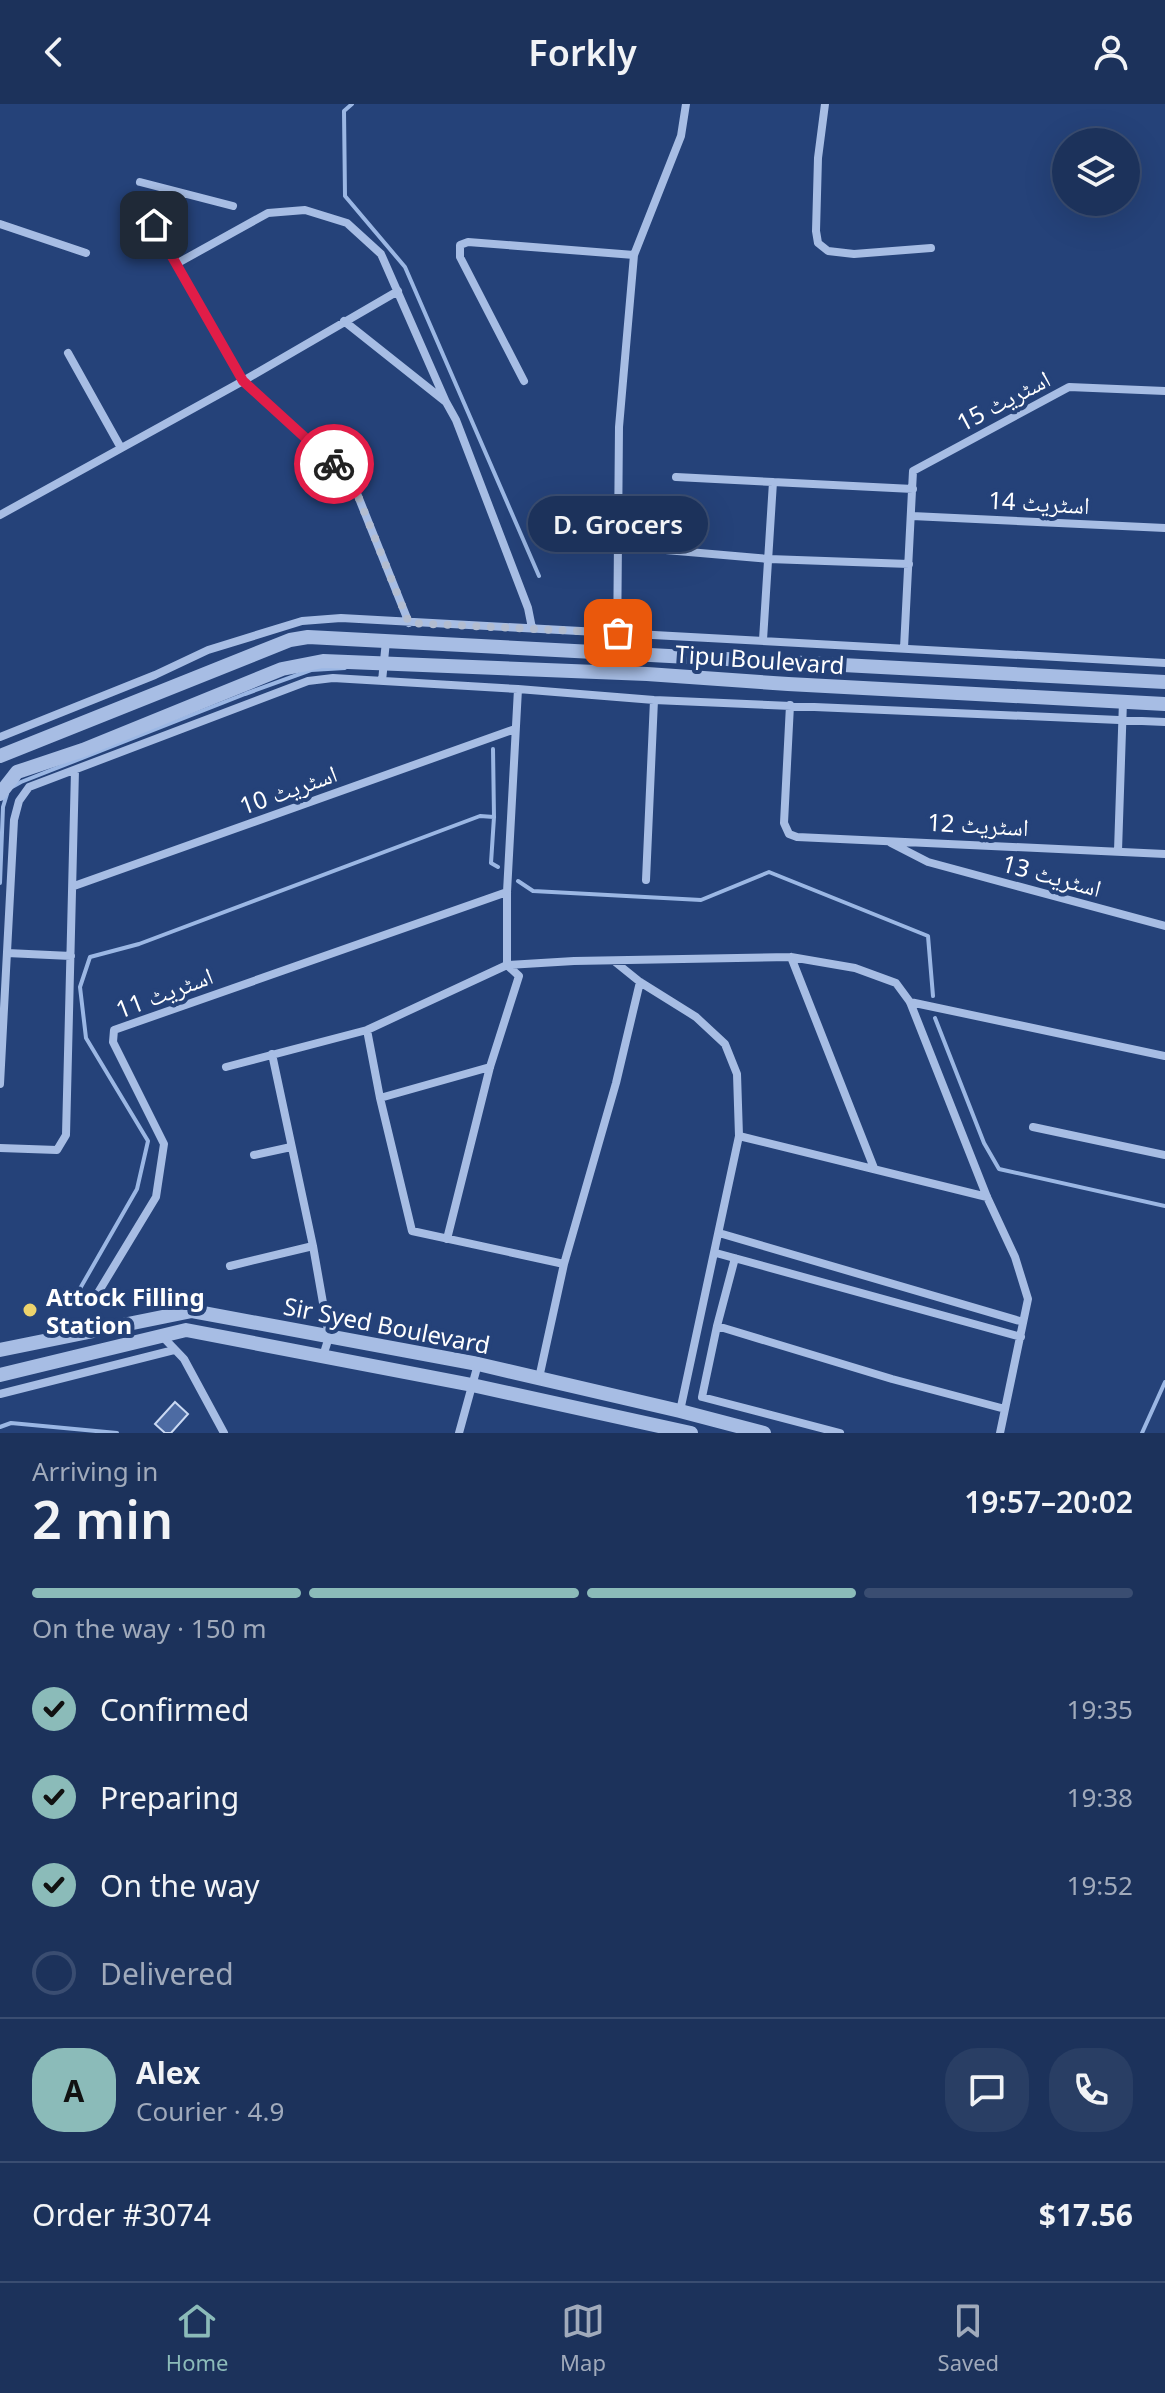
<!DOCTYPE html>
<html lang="en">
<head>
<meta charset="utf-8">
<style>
	:root { --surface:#1c325b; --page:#293e64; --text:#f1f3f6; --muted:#a0aabb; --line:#3a4d71; --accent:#8bbbb9 }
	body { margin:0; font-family:"Noto Sans","Noto Naskh Arabic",sans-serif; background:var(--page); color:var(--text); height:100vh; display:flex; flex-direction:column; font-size:30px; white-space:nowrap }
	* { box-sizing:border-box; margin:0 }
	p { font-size:26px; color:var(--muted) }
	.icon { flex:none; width:44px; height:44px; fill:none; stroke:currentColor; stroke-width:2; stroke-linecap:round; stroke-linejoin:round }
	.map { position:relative; height:1329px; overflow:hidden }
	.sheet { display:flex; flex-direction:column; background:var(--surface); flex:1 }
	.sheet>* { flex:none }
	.controls { position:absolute; left:1052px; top:24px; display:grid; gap:16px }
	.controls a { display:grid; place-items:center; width:88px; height:88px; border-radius:50%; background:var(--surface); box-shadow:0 8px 32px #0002,0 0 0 2px var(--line); font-size:40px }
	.pin { position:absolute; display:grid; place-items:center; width:68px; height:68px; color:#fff; margin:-34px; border-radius:16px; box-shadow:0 4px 12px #0006 }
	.courier { position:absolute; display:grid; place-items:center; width:80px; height:80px; margin:-40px; border:6px solid #e11d48; border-radius:50%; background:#fff; color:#222; box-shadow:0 2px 10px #0007 }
	.bubble { position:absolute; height:56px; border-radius:28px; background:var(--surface); box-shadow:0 8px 32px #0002,0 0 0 2px var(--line); font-size:26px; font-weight:600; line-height:56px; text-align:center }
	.summary em { font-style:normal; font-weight:600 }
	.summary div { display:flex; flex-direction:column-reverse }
	.summary { display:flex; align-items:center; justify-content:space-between; height:136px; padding:0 32px }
	h1 { font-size:52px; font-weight:600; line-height:60px }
	.bar { display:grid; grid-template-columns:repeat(4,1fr); gap:12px 8px; align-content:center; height:96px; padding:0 32px }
	.bar i { height:10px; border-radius:6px; background:var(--line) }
	.bar .on { background:var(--accent) }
	.bar p { grid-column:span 4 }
	.line { display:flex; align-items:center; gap:20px; padding:0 32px; border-top:2px solid var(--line) }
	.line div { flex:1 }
	.round { display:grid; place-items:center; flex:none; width:84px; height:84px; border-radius:32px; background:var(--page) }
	ol { padding:0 32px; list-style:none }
	li { display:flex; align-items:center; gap:24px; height:88px }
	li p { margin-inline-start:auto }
	li .icon { padding:8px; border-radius:50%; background:var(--accent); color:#111; stroke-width:4 }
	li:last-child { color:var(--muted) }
	li i { width:44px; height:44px; border:4px solid var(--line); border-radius:50% }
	header { display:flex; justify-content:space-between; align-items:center; height:104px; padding:0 32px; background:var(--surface); font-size:36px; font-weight:600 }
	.tab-bar { display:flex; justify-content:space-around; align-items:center; height:112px; border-top:2px solid var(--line); background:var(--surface); font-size:22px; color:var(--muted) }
	.tab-bar a { display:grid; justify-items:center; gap:4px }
	.tab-bar .on { color:var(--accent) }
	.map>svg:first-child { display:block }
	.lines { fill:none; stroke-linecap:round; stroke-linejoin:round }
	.stream { stroke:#9bb7e4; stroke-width:4 }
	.building { fill:#4d6ba3; stroke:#cad9f3; stroke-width:2 }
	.minor { stroke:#a7bde4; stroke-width:8 }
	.tertiary { stroke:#a7bde4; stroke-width:14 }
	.done { stroke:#b3bdd0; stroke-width:8; stroke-dasharray:0 14.4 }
	.route { stroke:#e11d48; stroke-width:10 }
	.poi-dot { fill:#edd36c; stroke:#254279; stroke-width:3 }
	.labels { text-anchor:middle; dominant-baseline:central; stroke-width:8; stroke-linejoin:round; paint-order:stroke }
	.street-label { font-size:24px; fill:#fff; stroke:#254279 }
	.poi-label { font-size:24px; font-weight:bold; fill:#fff; stroke:#254279; text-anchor:start }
</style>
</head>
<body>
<header><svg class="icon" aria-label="back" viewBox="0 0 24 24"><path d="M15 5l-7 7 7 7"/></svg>Forkly<svg class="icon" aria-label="person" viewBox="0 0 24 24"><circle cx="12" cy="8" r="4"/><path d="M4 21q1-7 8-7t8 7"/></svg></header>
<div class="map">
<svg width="1165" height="1329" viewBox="0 0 1165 1329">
	<rect width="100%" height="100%" fill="#254279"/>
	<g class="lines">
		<path class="stream" d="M352,0L344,7L345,92L405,163L539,472
			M493,645L494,713L491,759L498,763
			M12,683L21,678L245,590L311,566L345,564
			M518,777L533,787L701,796L769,768L928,832L933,892
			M0,779L3,703L7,690
			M935,914L984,1039L999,1065L1165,1102
			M70,1202L137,1085L148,1037L86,934L80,883L90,853L139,840L480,712L494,713
			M0,1323L11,1319L117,1329
			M1142,1329L1165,1278"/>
	</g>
	<path class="building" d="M175,1298L188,1310L171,1329H165L155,1320Z"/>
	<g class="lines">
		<path class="minor" d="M825,0L818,54L816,127L818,139L828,147L854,150L931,144
			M140,78L233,102
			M0,120L86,149
			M154,121L243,277L333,359L354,382L409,519
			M166,143L181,90
			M176,160L268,109L305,106L347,119L381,150L446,298
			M344,217L446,298L456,316L528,504L532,524
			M68,249L121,344
			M524,277L460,153V141L468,138L634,151
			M676,373L773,378L763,536
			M773,378L913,385
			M0,411L243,277L398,187
			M912,412L1165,424
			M654,445L769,455L909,460
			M904,544L913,367L1069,283L1165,287
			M617,548L619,323L634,151L681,32L686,0
			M382,577L386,537
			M790,601L784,719L789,730L797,733L1165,750
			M0,633L155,571L208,546L302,517L341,514L1165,559
			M891,739L928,758L1165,822
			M1118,747L1123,597
			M646,776L654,596
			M74,782L515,625
			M7,849L71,852
			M791,853L874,1064
			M614,857L640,878L696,913L725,940L737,970L739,1032L680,1307
			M910,898L1165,952
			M367,926L380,994L412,1127L564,1160
			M272,950L313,1142L329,1233L323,1252
			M226,963L367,926L507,861L574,857L791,853L855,864L896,879L910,898L987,1093L1015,1153L1028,1195L1000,1329
			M0,980L14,716L19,697L29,683L308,577L333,574L518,585L654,596L1165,618
			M380,994L490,963
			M1033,1023L1165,1051
			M739,1032L987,1093
			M0,1044L57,1046L66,1031L75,666
			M254,1051L291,1043
			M719,1129L1023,1218
			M447,1135L490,963L519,872L507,861V788L518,585
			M716,1149L1021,1233
			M735,1154L717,1222L702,1293L840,1329
			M230,1162L313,1142
			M96,1192L156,1093L164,1040L113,938L114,926L507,788
			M717,1222L892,1275L1005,1305
			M162,1232L184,1255L224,1329
			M539,1274L564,1160L616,979L640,878
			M0,1290L174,1246
			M459,1329L478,1260"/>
		<path class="tertiary" d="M0,652L290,536L308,533L1165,578
			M0,690L17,668L83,646L282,565L323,557L647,570L788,580L1165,600
			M0,1246L192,1207L478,1260L680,1307L764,1329
			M0,1271L186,1226L472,1281L691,1329"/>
	</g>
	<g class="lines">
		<path class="done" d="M334,360L354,382L409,519L618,529"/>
		<path class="route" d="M154,121L243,277L334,360"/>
	</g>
	<circle class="poi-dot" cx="30" cy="1206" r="8"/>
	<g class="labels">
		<g class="street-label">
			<text transform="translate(1003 296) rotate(-28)">اسٹریٹ 15</text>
			<text transform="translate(1039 398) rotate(3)">اسٹریٹ 14</text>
			<text transform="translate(760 555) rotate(4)">Tipu Boulevard</text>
			<text transform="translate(288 685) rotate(-20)">اسٹریٹ 10</text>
			<text transform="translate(978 720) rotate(3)">اسٹریٹ 12</text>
			<text transform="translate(1052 771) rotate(15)">اسٹریٹ 13</text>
			<text transform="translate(164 888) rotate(-21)">اسٹریٹ 11</text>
			<text transform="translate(387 1221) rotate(11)">Sir Syed Boulevard</text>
		</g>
		<g class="poi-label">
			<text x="46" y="1192">Attock Filling<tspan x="46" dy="28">Station</tspan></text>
		</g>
	</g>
</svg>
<div class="controls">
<a><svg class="icon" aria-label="layers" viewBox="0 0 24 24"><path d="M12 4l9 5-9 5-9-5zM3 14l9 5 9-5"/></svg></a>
</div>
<div class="pin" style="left:618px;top:529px;background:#ea580c"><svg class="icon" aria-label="bag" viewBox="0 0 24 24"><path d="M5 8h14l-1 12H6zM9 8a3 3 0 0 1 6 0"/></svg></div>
<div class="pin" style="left:154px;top:121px;background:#1f2937"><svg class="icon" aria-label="home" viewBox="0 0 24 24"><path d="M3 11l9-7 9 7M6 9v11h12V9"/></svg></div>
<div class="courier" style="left:334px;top:360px"><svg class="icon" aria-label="bike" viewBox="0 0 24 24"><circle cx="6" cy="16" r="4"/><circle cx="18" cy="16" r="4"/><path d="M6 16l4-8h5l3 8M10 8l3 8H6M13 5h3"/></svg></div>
<div class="bubble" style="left:528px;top:392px;width:180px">D. Grocers</div>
</div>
<section class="sheet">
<div class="summary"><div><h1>2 min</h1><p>Arriving in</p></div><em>19:57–20:02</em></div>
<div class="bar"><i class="on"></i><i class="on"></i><i class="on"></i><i></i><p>On the way · 150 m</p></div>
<ol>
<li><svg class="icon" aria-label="check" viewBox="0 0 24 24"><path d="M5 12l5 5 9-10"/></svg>Confirmed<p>19:35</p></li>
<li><svg class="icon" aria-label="check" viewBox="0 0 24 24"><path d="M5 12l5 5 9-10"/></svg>Preparing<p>19:38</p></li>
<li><svg class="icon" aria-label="check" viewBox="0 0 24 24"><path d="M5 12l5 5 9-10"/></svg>On the way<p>19:52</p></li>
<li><i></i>Delivered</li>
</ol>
<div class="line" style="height:144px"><b class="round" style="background:var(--accent);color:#111">A</b><div><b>Alex</b><p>Courier · 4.9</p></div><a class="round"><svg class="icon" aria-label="chat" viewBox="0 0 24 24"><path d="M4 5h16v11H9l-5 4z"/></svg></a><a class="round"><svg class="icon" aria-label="phone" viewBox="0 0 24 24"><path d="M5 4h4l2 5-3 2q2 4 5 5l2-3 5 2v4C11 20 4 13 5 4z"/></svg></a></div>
<div class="line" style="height:104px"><div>Order #3074</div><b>$17.56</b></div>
</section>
<nav class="tab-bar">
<a class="on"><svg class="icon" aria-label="home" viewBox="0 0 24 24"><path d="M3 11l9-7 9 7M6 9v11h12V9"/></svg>Home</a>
<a><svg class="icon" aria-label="map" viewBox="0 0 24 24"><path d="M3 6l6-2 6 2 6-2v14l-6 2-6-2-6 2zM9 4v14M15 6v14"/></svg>Map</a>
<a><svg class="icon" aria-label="saved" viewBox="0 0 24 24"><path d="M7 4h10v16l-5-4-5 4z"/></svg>Saved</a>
</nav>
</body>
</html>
